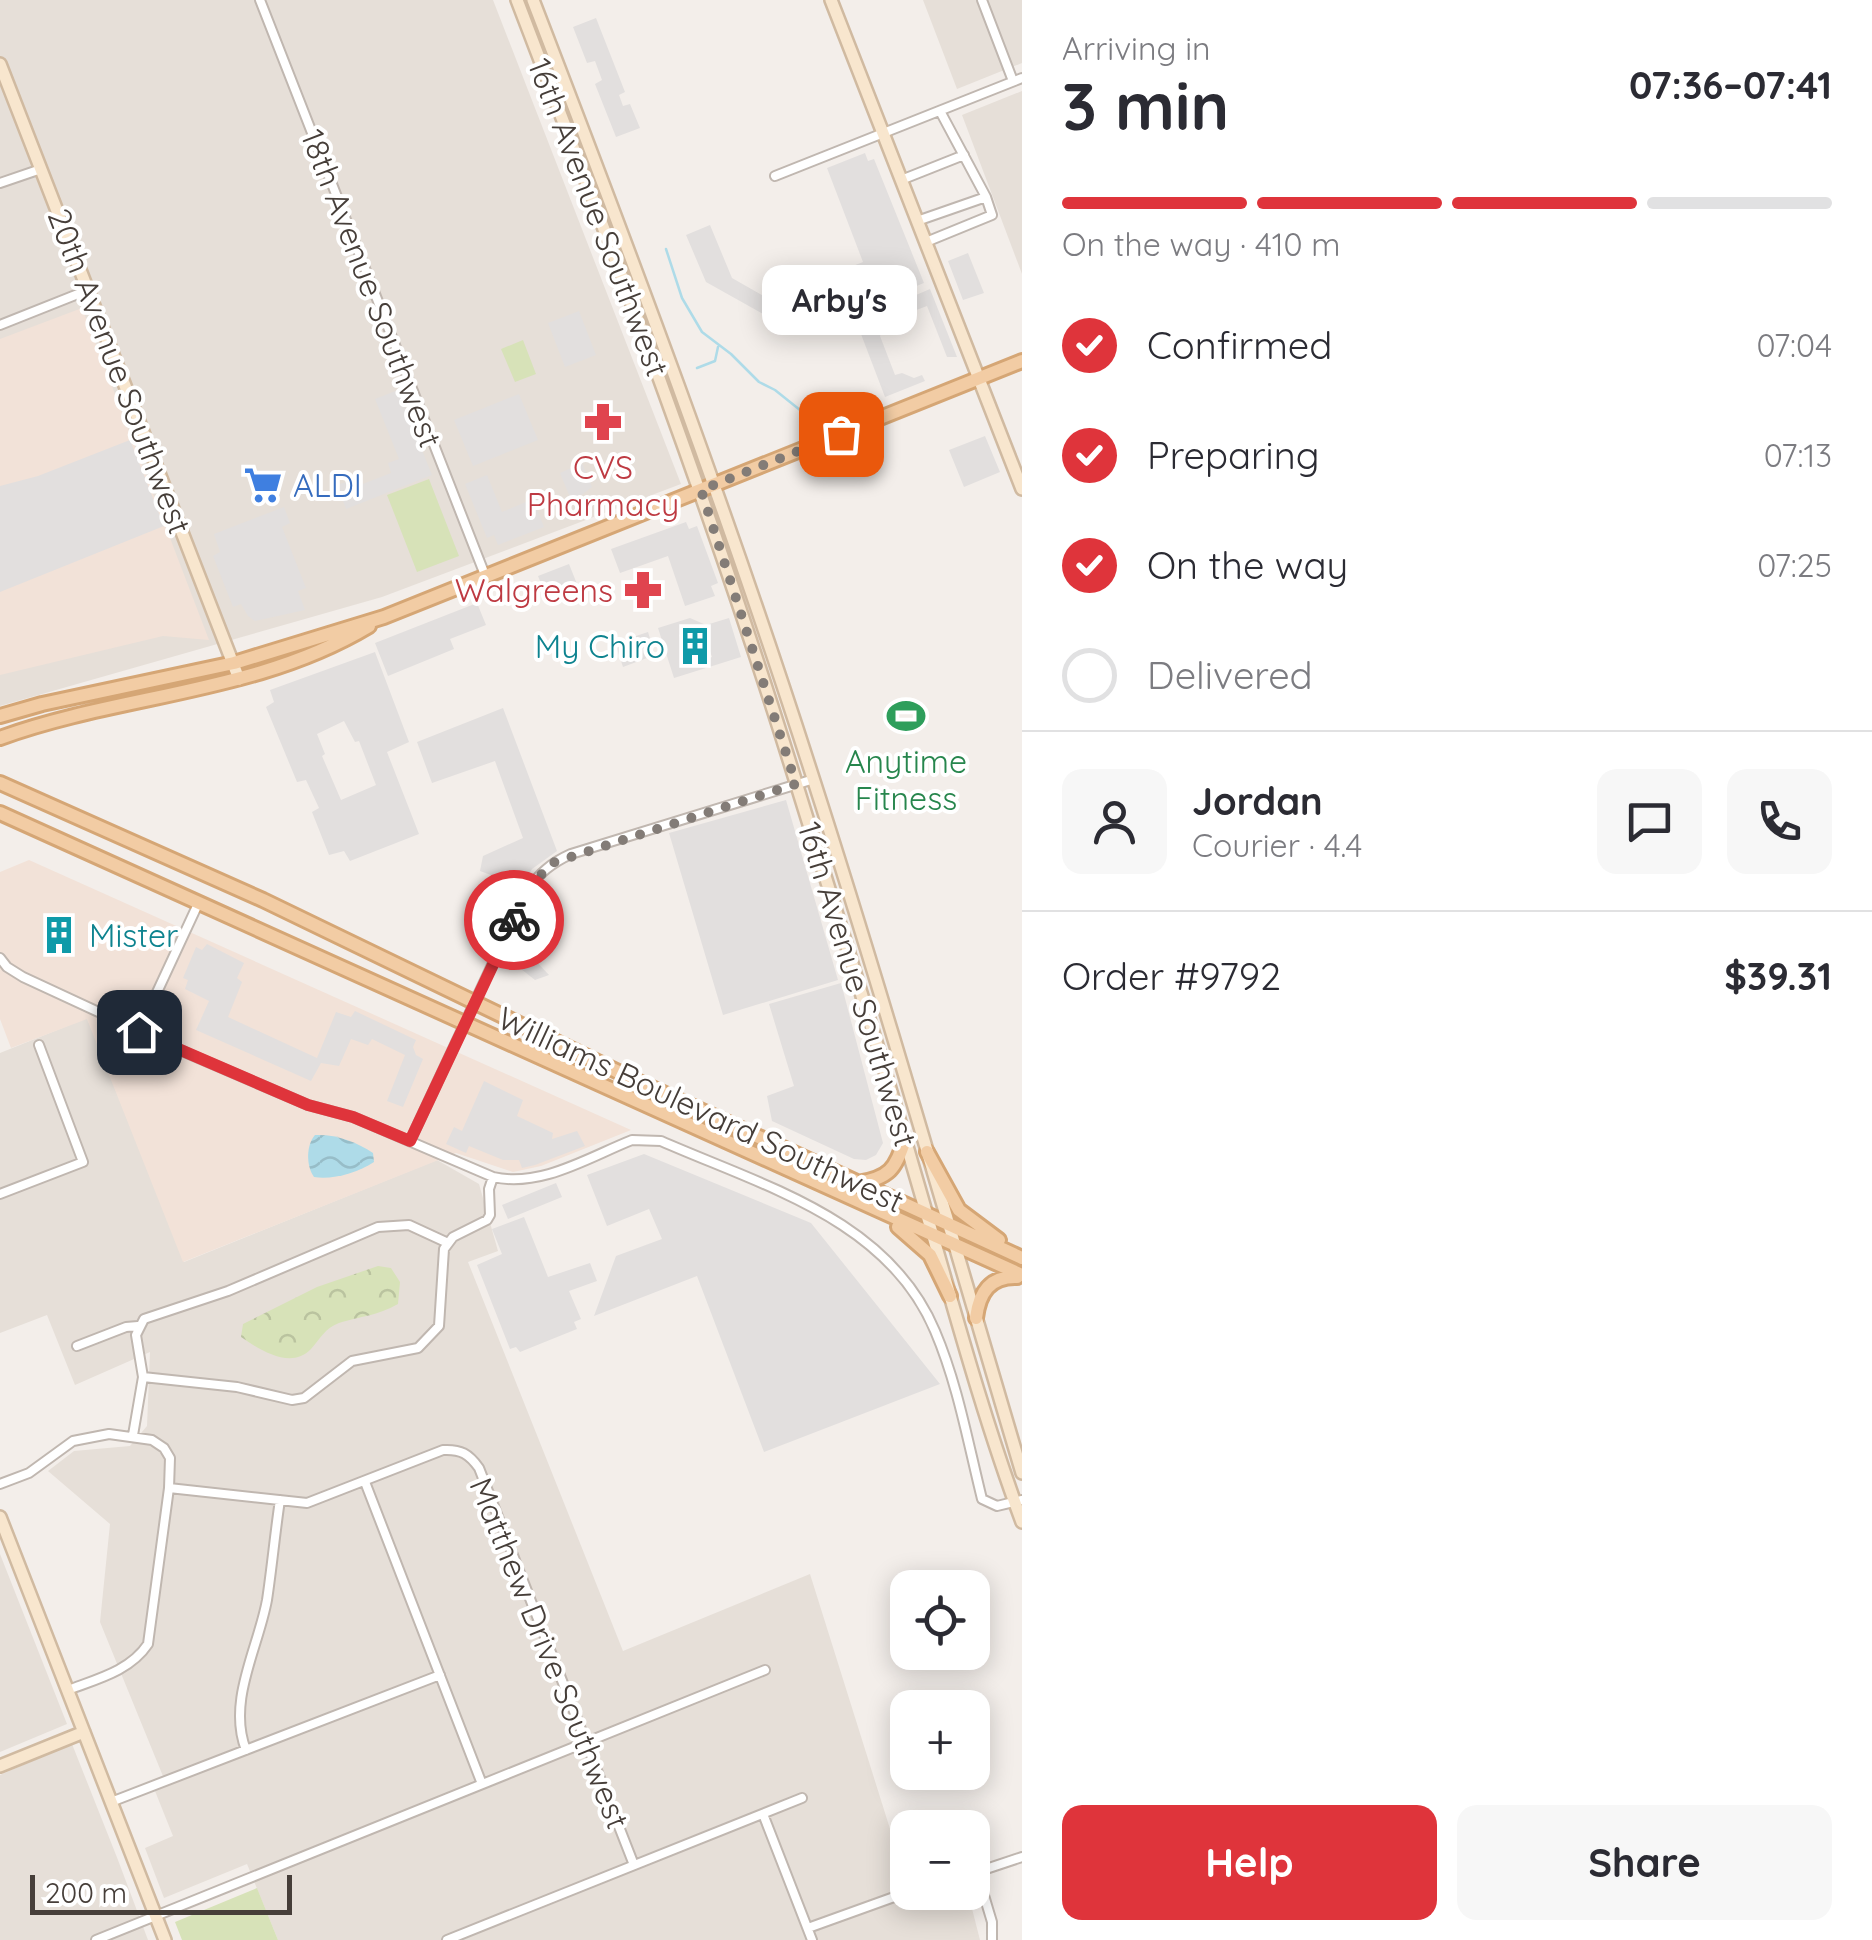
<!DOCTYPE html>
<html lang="en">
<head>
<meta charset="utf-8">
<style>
	:root { --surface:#fff; --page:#f7f7f7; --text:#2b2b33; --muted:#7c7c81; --line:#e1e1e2; --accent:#df343b }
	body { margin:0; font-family:Quicksand,sans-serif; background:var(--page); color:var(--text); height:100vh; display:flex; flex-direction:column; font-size:38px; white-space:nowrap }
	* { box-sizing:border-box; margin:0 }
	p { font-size:32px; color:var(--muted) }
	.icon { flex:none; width:55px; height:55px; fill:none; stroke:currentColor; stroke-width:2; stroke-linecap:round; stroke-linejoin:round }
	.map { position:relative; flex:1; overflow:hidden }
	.sheet { display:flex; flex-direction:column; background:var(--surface); width:850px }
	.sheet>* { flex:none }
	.controls { position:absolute; left:890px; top:1570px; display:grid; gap:20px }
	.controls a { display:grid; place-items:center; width:100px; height:100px; border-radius:20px; background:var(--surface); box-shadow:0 5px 25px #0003; font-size:50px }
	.scale { position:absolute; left:30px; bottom:25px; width:262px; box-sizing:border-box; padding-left:10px; border:5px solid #463e39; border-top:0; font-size:28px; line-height:35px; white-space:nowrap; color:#463e39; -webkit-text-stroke:8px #fff; paint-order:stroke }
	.pin { position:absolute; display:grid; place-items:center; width:85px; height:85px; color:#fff; margin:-42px; border-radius:20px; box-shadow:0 5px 15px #0006 }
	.courier { position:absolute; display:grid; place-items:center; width:100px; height:100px; margin:-50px; border:8px solid #df343b; border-radius:50%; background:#fff; color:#222; box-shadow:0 2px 12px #0007 }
	.bubble { position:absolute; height:70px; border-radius:20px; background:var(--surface); box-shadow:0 5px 25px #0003; font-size:32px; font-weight:700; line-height:70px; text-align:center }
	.headline em { font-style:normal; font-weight:700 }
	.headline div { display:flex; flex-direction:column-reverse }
	.headline { display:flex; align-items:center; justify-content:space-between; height:170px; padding:0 40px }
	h1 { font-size:65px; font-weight:700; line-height:75px }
	.bar { display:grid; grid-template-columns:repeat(4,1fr); gap:15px 10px; align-content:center; height:120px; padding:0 40px }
	.bar i { height:12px; border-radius:8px; background:var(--line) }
	.bar .active { background:var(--accent) }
	.bar p { grid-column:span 4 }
	.line { display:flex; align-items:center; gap:25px; padding:0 40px; border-top:2px solid var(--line) }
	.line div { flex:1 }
	.round { display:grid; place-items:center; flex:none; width:105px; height:105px; border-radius:20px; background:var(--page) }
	ol { padding:0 40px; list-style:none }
	li { display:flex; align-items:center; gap:30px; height:110px }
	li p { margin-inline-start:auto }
	li .icon { padding:10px; border-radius:50%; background:var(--accent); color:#fff; stroke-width:4 }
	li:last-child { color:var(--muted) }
	li i { width:55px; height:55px; border:5px solid var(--line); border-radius:50% }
	.button { display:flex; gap:20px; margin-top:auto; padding:20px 40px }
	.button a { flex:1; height:115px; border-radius:20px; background:var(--accent); color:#fff; font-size:40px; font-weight:700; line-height:115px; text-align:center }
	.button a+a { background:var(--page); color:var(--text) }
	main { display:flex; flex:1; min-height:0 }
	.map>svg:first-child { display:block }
	.residential { fill:#e6dfd8 }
	.commercial { fill:#f2e2d8 }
	.forest { fill:url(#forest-crowns) }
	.green { fill:#d7e2b8 }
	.parking { fill:#e2dfde; fill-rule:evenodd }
	.water { fill:url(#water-waves) }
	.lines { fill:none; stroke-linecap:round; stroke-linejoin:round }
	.stream { stroke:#aedbe8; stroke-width:2.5 }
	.street-casing { stroke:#c0b7b0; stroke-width:12 }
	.secondary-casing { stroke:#d0baa1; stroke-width:16 }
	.primary-casing { stroke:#d5a675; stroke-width:18 }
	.street { stroke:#fff; stroke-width:8 }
	.secondary { stroke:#f8e6ce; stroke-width:11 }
	.primary { stroke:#f2cca4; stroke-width:12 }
	.done { stroke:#837c77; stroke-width:10; stroke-dasharray:0 18 }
	.route { stroke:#df343b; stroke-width:12 }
	.labels { text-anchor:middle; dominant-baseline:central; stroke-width:8; stroke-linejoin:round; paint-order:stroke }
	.street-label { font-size:32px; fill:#463e39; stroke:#fff }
	.health-label { font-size:32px; fill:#be3a42; stroke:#fff }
	.shop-label { font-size:32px; fill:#366cbe; stroke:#fff; text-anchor:start }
	.culture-label { font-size:32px; fill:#0d838f; stroke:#fff; text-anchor:end }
	.leisure-label { font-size:32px; fill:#27864d; stroke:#fff }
</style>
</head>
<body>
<main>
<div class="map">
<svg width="1022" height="1940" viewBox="0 0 1022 1940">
	<defs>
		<pattern id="forest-crowns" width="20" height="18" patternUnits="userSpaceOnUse" patternTransform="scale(2.5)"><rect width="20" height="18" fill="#d7e2b8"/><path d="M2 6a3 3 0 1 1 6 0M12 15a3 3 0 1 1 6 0" fill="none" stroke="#bac39f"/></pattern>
		<pattern id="water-waves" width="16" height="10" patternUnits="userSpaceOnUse" patternTransform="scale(2.5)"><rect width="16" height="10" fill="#aedbe8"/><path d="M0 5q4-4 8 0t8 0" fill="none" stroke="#97bdc8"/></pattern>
	</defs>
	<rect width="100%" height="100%" fill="#f3eeea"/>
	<path class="residential" d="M0,0H493L681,484L382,597L0,706Z
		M923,0H1022V63L957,89Z
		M1022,91V274L962,115Z
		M87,1018L184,1262L437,1160L479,1184L498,1251L468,1262L623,1651L810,1574L907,1883L908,1892L914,1902L968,1893L980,1940H278L247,1864L164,1898L145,1848L173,1836L155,1791L167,1786L100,1622L110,1524L48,1471L74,1451L130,1446L147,1426L150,1352L75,1385L47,1315L0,1333V1053Z
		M0,1554L67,1724L0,1752Z
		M72,1744L118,1860L148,1940H0V1775Z"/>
	<path class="commercial" d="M82,308L209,640L163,636L0,675V339Z
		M29,860L631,1130L541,1166L513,1172L456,1153L183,1262L87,1019L11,1048L0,1019V872Z"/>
	<path class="forest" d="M378,1266L391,1268L400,1282L398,1304C377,1316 361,1316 339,1323C325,1328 320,1339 311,1349C291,1370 260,1350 241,1337L243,1324L317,1287Z"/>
	<path class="green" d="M523,340L536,374L515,382L501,349Z
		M429,479L459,556L417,572L387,495Z
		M257,1888L278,1940H182L175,1922Z"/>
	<path class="parking" d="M596,18L625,92L619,95L623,106L630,104L640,128L616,137L595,84L602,80L595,61L587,63L573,27Z
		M865,153L868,161L874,159L924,283L914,287L916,295L930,289L957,357H947L927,306L895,318L886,324L880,336L895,375L902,373L914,378L922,375L925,381L885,397L856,321L912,296L855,318L851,311L810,327L802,328L792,322L788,328L706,282L686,235L710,225L732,278L769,299L863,262L827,168Z
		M968,253L984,293L963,300L948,261Z
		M579,311L596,355L565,367L548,323Z
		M398,390L432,475L346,509L337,485L346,482L348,486L359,482L360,485L391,473L388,463L399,459L375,399Z
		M519,394L538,440L473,466L454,420Z
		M985,436L1000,472L964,487L949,450Z
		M130,440L164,526L0,592V486L38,476Z
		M582,463L592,487L572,502L560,473Z
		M487,475L502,512L533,499L544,527L498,545L494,535L487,538L465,484Z
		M284,507L290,523L282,527L306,588L298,591L305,610L255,621L248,616L241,604L233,607L213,556L220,552L214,534Z
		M686,522L689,529L697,526L718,583L711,586L715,596L685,606L668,556L620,573L611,549Z
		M569,564L579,589L548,601L538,576Z
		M477,603L486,625L450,639L454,649L388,676L375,643Z
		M690,618L706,625L729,618L741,657L674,678L658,628ZM702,628L712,657L689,665L679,635Z
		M648,632L655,655L623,667L615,643Z
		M375,652L409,742L387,752L419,834L350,861L344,851L329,855L312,812L319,808L306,780L297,782L266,707L274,702L270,690ZM344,721L355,742L359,741L376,785L341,800L322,756L325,754L317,734Z
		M503,708L557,851L532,869L521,886L480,871L483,856L523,838L495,761L432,783L417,742Z
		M786,800L838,980L723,1015L669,833Z
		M534,905L537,909L554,914L534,959L549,975L535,980L512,962L521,958L522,951L516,942Z
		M207,944L244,963L237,978L242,982L228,1017L317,1058L336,1012L351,1017L355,1011L416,1040L413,1047L416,1055L423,1059L403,1107L387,1101L405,1055L372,1039L368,1045L351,1039L339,1066L321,1063L311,1081L196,1030L209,1001L185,989L188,980L183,978L196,947L202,950Z
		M841,983L883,1143L876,1155L866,1160L854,1159L772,1121L767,1096L794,1086L769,1004Z
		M484,1081L523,1100L517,1116L553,1133L552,1139L577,1131L585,1146L535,1165L522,1168L519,1160H503L469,1146L466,1153L446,1144L454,1127L462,1131Z
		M644,1154L811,1223L940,1384L764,1452L697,1276L594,1316L616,1256L662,1239L649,1209L607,1226L587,1175Z
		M556,1183L562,1197L508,1219L502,1205Z
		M524,1217L548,1277L590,1263L597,1281L569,1291L581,1319L574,1322L577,1329L520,1352L516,1347L510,1349L477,1265L502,1254L492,1229Z"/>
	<path class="water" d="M315,1135C336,1134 357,1142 373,1153L374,1162C358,1173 332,1180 314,1177C306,1166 306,1145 315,1135Z"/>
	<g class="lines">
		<path class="stream" d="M666,249L682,298L702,332L731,354L759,382L775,390L800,410
			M697,368L715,361L718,347"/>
		<g class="street-casing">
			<path id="street" d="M260,0L485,575
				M982,0L1013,81
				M775,176L1022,78
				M901,180L964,155
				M0,183L41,169
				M917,221L986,197L940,111
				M926,242L992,215L986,197
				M0,325L88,290
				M0,958L7,967L23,977L189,1054L308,1105L353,1117L493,1177C541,1188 589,1157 632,1140L661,1141C763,1186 888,1219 935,1331C958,1385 968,1443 982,1499L997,1506L1022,1500
				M139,1031L198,904
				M410,1141L527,890C540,873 551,863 571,854L814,779
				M0,1194L83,1162L39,1045
				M77,1346L126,1327L138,1326
				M143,1377L237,1387L292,1400L304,1398L352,1361L418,1348L439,1326L444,1249L453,1237L487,1220L490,1215L489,1189L493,1177
				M133,1435L143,1377L136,1335L144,1319L228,1291L378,1227L409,1225L448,1243
				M365,1482L482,1784
				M0,1484L29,1473L73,1441L109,1434L152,1440L164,1448L170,1458L169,1488L307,1503L443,1450C461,1449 469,1454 479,1468L634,1865
				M68,1690C97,1679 130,1671 148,1644L169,1488
				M246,1750C227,1701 258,1649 267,1600C272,1567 275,1533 280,1500
				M111,1802L440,1675
				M763,1814L812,1940
				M977,1872L992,1922V1940
				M974,1873L1022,1857
				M808,1928L908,1892
				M96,1940L765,1670
				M447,1940L802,1798"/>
		</g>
		<g class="secondary-casing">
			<path id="secondary" d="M517,0C617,261 716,522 798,789C837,915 877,1041 913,1167C948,1286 979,1406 1022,1522
				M533,0C632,257 729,515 813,778C887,1008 953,1241 1022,1473
				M831,0L1022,489
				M0,64L239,679
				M0,1517L165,1940
				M0,1766L84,1732"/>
		</g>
		<g class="primary-casing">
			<path id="primary" d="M0,716L42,704L234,663L384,617L1022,361
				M0,738C121,694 256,694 369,626
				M0,783L263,900L637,1081L1022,1258
				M0,813L1022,1275
				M927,1152L959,1210L999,1240
				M858,1183C889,1178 896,1169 905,1139
				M898,1227L930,1255L950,1296
				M976,1318C979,1293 990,1276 1017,1277"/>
		</g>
		<use href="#street" class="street"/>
		<use href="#secondary" class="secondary"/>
		<use href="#primary" class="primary"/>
	</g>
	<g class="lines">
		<path class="done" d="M514,920L527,890L552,863L796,784L701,490L841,434"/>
		<path class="route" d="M139,1032L308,1105L353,1117L410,1141L514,920"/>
	</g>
	<defs>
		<g id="pharmacy-bare" transform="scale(3)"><path d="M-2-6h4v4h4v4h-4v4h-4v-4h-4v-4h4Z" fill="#e0444e" stroke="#fff" stroke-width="2.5" paint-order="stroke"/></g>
		<g id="supermarket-bare" transform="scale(3)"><path d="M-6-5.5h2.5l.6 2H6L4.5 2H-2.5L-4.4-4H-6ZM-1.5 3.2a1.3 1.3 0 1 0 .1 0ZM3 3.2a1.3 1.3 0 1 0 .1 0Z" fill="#3f7fe0" stroke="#fff" stroke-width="2.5" paint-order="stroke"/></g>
		<g id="building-bare" transform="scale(3)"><path d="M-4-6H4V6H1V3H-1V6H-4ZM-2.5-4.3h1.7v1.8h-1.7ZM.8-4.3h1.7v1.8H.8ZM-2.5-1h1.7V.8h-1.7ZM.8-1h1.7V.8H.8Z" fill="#0f9aa8" stroke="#fff" stroke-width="2.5" paint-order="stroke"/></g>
		<g id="stadium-bare" transform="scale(3)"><path d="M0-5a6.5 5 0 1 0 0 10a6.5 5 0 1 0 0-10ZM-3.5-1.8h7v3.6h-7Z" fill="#2e9e5b" stroke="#fff" stroke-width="2.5" paint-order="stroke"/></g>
	</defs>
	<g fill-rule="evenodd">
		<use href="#pharmacy-bare" x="603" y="422"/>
		<use href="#supermarket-bare" x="263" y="485"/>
		<use href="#pharmacy-bare" x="643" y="590"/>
		<use href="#building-bare" x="695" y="646"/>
		<use href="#stadium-bare" x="906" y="716"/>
		<use href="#building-bare" x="59" y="935"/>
	</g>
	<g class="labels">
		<g class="street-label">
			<text transform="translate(599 217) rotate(69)">16th Avenue Southwest</text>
			<text transform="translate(372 288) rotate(69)">18th Avenue Southwest</text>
			<text transform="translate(120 371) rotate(69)">20th Avenue Southwest</text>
			<text transform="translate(858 984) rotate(73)">16th Avenue Southwest</text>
			<text transform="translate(701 1109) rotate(25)">Williams Boulevard Southwest</text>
			<text transform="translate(550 1653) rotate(68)">Matthew Drive Southwest</text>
		</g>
		<g class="health-label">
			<text x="603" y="467">CVS<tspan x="603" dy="37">Pharmacy</tspan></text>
			<text x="613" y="590" text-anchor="end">Walgreens</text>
		</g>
		<g class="shop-label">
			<text x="293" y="485">ALDI</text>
		</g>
		<g class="culture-label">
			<text x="665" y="646">My Chiro</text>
			<text x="89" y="935" text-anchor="start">Mister</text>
		</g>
		<g class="leisure-label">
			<text x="906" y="761">Anytime<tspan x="906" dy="37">Fitness</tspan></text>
		</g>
	</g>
</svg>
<div class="controls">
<a><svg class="icon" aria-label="locate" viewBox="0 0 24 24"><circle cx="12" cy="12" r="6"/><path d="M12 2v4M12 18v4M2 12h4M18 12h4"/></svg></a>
<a>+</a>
<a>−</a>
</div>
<div class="scale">200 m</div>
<div class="pin" style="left:841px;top:434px;background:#ea580c"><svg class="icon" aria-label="bag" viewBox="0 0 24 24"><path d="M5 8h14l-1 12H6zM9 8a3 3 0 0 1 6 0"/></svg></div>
<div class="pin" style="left:139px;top:1032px;background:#1f2937"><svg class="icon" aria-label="home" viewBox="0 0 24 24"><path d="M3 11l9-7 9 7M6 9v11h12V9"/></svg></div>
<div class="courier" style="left:514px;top:920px"><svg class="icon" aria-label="bike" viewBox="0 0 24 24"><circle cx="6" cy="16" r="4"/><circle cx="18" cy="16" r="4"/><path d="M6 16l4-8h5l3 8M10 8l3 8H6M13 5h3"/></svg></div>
<div class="bubble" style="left:762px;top:265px;width:155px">Arby's</div>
</div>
<section class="sheet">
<div class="headline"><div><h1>3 min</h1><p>Arriving in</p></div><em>07:36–07:41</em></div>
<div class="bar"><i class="active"></i><i class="active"></i><i class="active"></i><i></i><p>On the way · 410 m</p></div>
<ol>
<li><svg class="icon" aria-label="check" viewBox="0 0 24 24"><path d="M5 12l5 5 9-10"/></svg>Confirmed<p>07:04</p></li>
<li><svg class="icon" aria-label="check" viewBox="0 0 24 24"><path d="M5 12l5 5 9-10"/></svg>Preparing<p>07:13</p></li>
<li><svg class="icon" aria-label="check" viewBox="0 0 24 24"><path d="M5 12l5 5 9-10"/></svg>On the way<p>07:25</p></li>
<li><i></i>Delivered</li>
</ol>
<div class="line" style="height:180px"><a class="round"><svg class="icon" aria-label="person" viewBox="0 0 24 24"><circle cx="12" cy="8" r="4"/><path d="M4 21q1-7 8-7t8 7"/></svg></a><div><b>Jordan</b><p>Courier · 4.4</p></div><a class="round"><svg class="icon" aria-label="chat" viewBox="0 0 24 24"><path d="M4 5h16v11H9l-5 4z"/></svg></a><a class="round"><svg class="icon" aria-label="phone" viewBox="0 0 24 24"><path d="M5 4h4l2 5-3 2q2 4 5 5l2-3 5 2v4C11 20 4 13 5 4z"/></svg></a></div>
<div class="line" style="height:130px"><div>Order #9792</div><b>$39.31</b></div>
<div class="button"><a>Help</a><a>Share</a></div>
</section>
</main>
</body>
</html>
